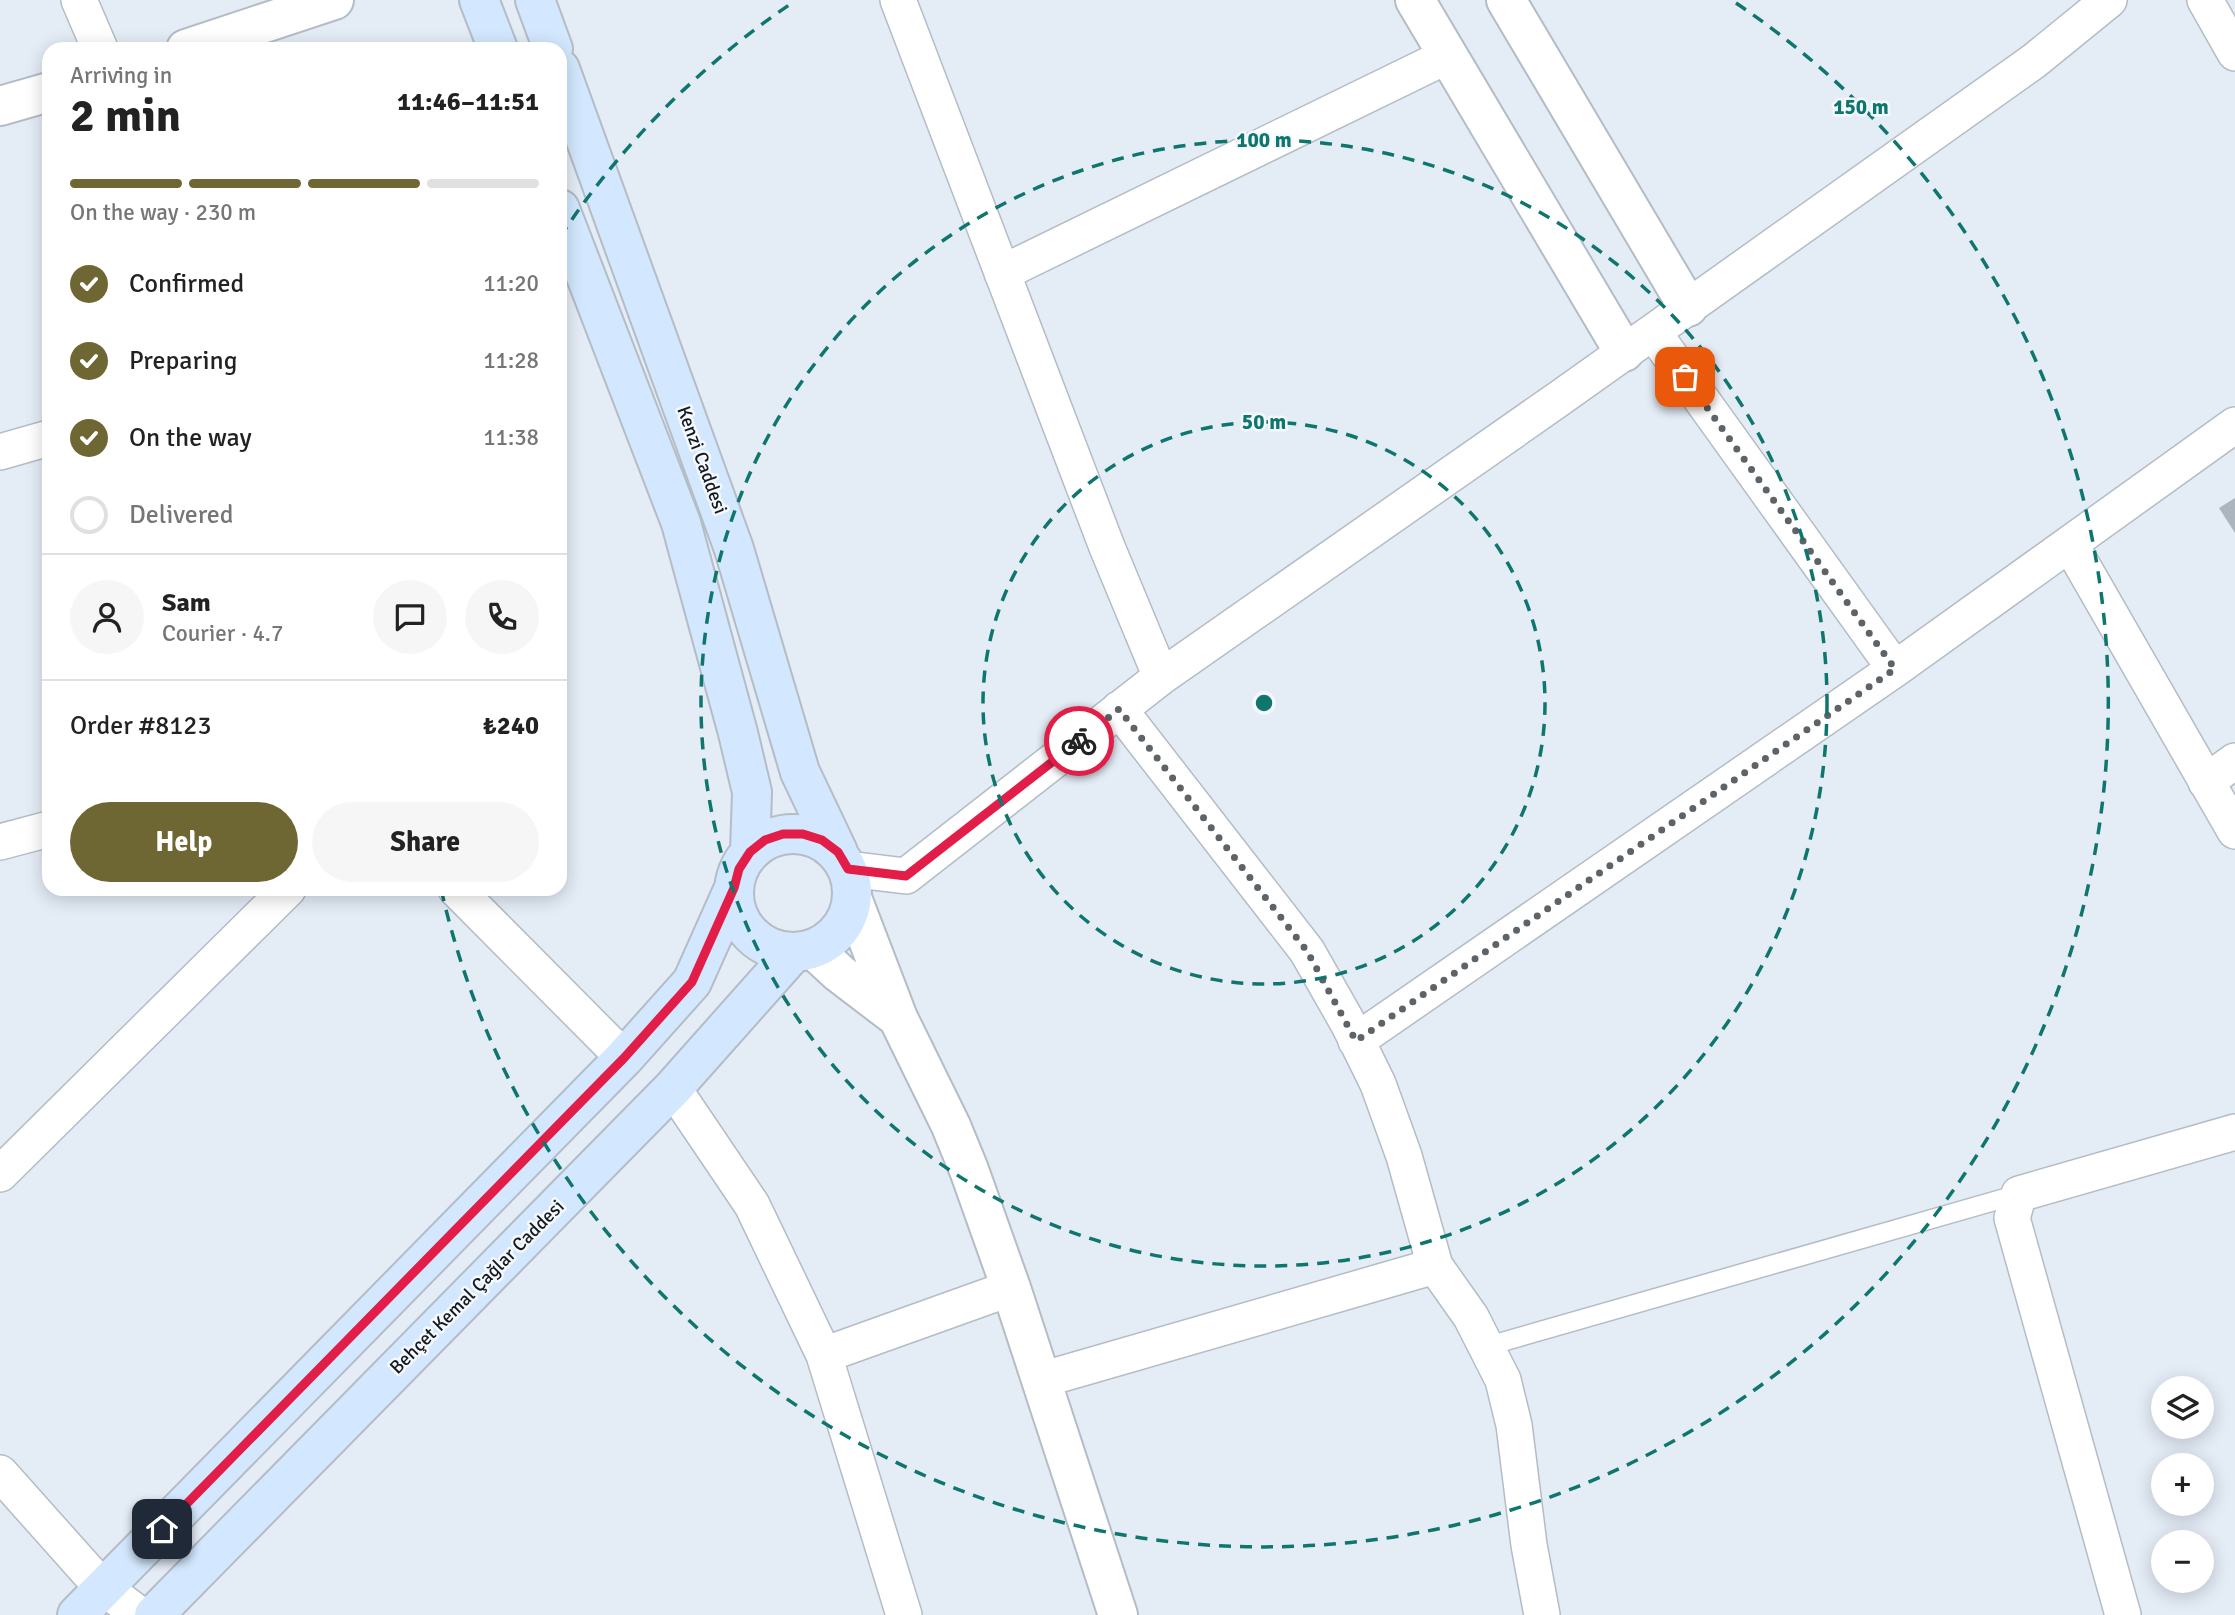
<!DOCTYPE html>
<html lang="en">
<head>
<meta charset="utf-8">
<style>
	:root { --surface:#fff; --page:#f6f6f6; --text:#222; --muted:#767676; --line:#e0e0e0; --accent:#6f6733 }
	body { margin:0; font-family:Signika,sans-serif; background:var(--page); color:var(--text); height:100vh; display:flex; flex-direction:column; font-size:26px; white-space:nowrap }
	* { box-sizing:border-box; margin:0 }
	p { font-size:23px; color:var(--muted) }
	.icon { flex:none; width:38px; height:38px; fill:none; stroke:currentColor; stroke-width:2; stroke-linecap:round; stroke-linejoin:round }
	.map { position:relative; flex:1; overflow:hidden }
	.drawer { position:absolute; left:42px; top:42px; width:525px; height:854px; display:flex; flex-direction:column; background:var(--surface); border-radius:21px; box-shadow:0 4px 18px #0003 }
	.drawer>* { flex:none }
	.buttons { position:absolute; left:2151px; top:1376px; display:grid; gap:14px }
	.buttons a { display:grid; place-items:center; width:63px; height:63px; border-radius:50%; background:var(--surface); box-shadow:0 4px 18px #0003; font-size:35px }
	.pin { position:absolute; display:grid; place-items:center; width:60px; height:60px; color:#fff; margin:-30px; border-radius:14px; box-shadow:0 4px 10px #0006 }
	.courier { position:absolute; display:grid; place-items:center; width:70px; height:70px; margin:-35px; border:5px solid #e11d48; border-radius:50%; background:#fff; color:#222; box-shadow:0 2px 9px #0007 }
	.headline em { font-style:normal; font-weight:800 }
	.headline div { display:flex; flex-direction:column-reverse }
	.headline { display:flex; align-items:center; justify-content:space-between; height:119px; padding:0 28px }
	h1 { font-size:46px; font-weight:800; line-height:52px }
	.bar { display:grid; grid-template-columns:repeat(4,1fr); gap:10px 7px; align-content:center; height:84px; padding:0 28px }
	.bar i { height:9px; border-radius:5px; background:var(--line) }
	.bar .selected { background:var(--accent) }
	.bar p { grid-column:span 4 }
	.line { display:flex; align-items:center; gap:18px; padding:0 28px; border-top:2px solid var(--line) }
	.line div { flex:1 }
	.round { display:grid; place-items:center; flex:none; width:74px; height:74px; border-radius:37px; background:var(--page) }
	ol { padding:0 28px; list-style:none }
	li { display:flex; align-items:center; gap:21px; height:77px }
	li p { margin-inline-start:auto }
	li .icon { padding:7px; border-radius:50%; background:var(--accent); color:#fff; stroke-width:4 }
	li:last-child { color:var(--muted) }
	li i { width:38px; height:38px; border:4px solid var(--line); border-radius:50% }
	.primary-button { display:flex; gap:14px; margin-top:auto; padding:14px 28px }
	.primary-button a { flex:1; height:80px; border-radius:42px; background:var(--accent); color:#fff; font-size:28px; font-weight:800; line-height:80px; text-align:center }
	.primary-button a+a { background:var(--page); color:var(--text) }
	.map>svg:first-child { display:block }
	.building { fill:#acb5be }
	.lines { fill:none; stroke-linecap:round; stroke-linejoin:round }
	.service-casing { stroke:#b4bcc5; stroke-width:21 }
	.minor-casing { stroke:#b4bcc5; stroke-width:38 }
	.tertiary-casing { stroke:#b4bcc5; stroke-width:42 }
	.secondary-casing { stroke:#b4bcc5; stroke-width:42 }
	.service { stroke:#fff; stroke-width:18 }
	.minor { stroke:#fff; stroke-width:35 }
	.tertiary { stroke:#fff; stroke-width:38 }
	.secondary { stroke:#d3e8fe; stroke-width:38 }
	.done { stroke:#5e6368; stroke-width:7; stroke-dasharray:0 12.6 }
	.route { stroke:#e11d48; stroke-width:9 }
	.ring { fill:none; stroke:#0f766e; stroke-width:3.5; stroke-dasharray:12 9 }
	.labels { text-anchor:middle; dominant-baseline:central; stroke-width:5; stroke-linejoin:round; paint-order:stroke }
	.street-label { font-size:19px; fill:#16191c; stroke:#f4f9ff }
	.centre { fill:#0f766e; stroke:#f4f9ff; stroke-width:3.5 }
	.ring-label { font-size:21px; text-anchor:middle; font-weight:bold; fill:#0f766e; stroke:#f4f9ff; stroke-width:5; stroke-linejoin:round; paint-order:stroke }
</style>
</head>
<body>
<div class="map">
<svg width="2235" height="1615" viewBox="0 0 2235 1615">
	<rect width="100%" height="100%" fill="#e4ecf6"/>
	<path class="building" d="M2235,498V533L2219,508Z"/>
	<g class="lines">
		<g class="service-casing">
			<path id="service" d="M1488,1346L2019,1194"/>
		</g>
		<g class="minor-casing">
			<path id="minor" d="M79,0L100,49
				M898,0L1107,547L1161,677
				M2205,0L2235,53
				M1002,273L1447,56
				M1653,332L1895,669
				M0,452L49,438
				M2070,544L2235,831
				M2206,782L2235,761
				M0,842L49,829
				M848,869L906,876L1161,677L1560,398L2034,61L2109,0
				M456,889L624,1058
				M1356,1041L1895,669L2235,425
				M673,1088L752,1205L824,1355L904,1615
				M0,1174L288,889
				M1435,1266L1471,1317L1503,1380L1514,1425L1529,1545L1542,1615
				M824,1355L1011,1288
				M1041,1380L1435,1266L1404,1156L1378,1084L1349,1025L1307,951L1119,709
				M0,1473L100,1585L140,1615
				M2123,1615L2012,1218L2019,1194L2235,1132"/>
		</g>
		<g class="tertiary-casing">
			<path id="tertiary" d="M1415,0L1624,352
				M1506,0L1688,307
				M186,49L334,0
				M0,106L49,92
				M813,949L839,973L898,1018L852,898
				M898,1018L951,1126L969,1170L1011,1288L1118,1615"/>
		</g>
		<g class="secondary-casing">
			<path id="secondary" d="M479,0L498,49
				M535,0L553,49
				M560,69L734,549L800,772L838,852
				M560,209L681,523L738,733L752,792L750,852
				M734 893a59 59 0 1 1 118 0a59 59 0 1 1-118 0Z
				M77,1615L624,1058L692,982L734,888
				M154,1615L673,1088L793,953"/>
		</g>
		<use href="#service" class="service"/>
		<use href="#minor" class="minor"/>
		<use href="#tertiary" class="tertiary"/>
		<use href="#secondary" class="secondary"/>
	</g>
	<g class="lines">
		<path class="done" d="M1079,741L1119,709L1307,951L1356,1041L1895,669L1685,377"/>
		<path class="route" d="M162,1529L624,1058L692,982L734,888L739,869L750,852L765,840L783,834H803L822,840L838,852L848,869L906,876L1079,741"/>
	</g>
	<g class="ring">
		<circle cx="1264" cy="703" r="281"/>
		<circle cx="1264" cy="703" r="563"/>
		<path d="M560 237A844 844 0 0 1 792 3M1736 3A844 844 0 1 1 442 893"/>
	</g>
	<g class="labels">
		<g class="street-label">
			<text transform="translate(702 460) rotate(70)">Kenzi Caddesi</text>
			<text transform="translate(477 1287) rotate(-45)">Behçet Kemal Çağlar Caddesi</text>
		</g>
	</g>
	<circle cx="1264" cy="703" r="10" class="centre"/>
	<g class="ring-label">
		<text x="1861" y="114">150 m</text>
		<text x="1264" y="147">100 m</text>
		<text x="1264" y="429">50 m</text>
	</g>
</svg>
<div class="buttons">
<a><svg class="icon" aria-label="layers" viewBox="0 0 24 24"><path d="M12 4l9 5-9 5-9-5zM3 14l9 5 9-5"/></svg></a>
<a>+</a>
<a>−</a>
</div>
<div class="pin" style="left:1685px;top:377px;background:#ea580c"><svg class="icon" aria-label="bag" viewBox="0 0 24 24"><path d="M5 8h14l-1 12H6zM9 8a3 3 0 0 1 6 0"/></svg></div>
<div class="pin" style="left:162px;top:1529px;background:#1f2937"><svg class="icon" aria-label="home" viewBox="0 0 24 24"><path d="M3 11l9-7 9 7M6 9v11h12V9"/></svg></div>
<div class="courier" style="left:1079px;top:741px"><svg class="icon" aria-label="bike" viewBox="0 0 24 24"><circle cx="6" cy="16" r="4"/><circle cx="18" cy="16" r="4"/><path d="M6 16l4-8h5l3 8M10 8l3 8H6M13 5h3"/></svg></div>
<section class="drawer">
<div class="headline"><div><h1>2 min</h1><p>Arriving in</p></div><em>11:46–11:51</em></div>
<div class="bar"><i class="selected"></i><i class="selected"></i><i class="selected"></i><i></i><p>On the way · 230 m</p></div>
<ol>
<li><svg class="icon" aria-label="check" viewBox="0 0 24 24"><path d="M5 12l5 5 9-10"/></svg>Confirmed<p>11:20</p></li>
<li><svg class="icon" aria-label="check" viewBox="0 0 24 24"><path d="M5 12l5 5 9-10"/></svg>Preparing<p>11:28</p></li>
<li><svg class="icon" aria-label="check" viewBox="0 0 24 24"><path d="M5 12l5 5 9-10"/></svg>On the way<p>11:38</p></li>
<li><i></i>Delivered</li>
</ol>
<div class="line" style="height:126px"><a class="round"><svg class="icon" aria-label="person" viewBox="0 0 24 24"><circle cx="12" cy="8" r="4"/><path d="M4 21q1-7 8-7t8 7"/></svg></a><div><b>Sam</b><p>Courier · 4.7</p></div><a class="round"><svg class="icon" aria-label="chat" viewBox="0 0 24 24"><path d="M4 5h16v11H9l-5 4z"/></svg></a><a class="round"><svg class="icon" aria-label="phone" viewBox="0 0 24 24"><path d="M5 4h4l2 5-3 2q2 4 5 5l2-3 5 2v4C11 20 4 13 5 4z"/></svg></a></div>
<div class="line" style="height:91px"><div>Order #8123</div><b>₺240</b></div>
<div class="primary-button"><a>Help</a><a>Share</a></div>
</section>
</div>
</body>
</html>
